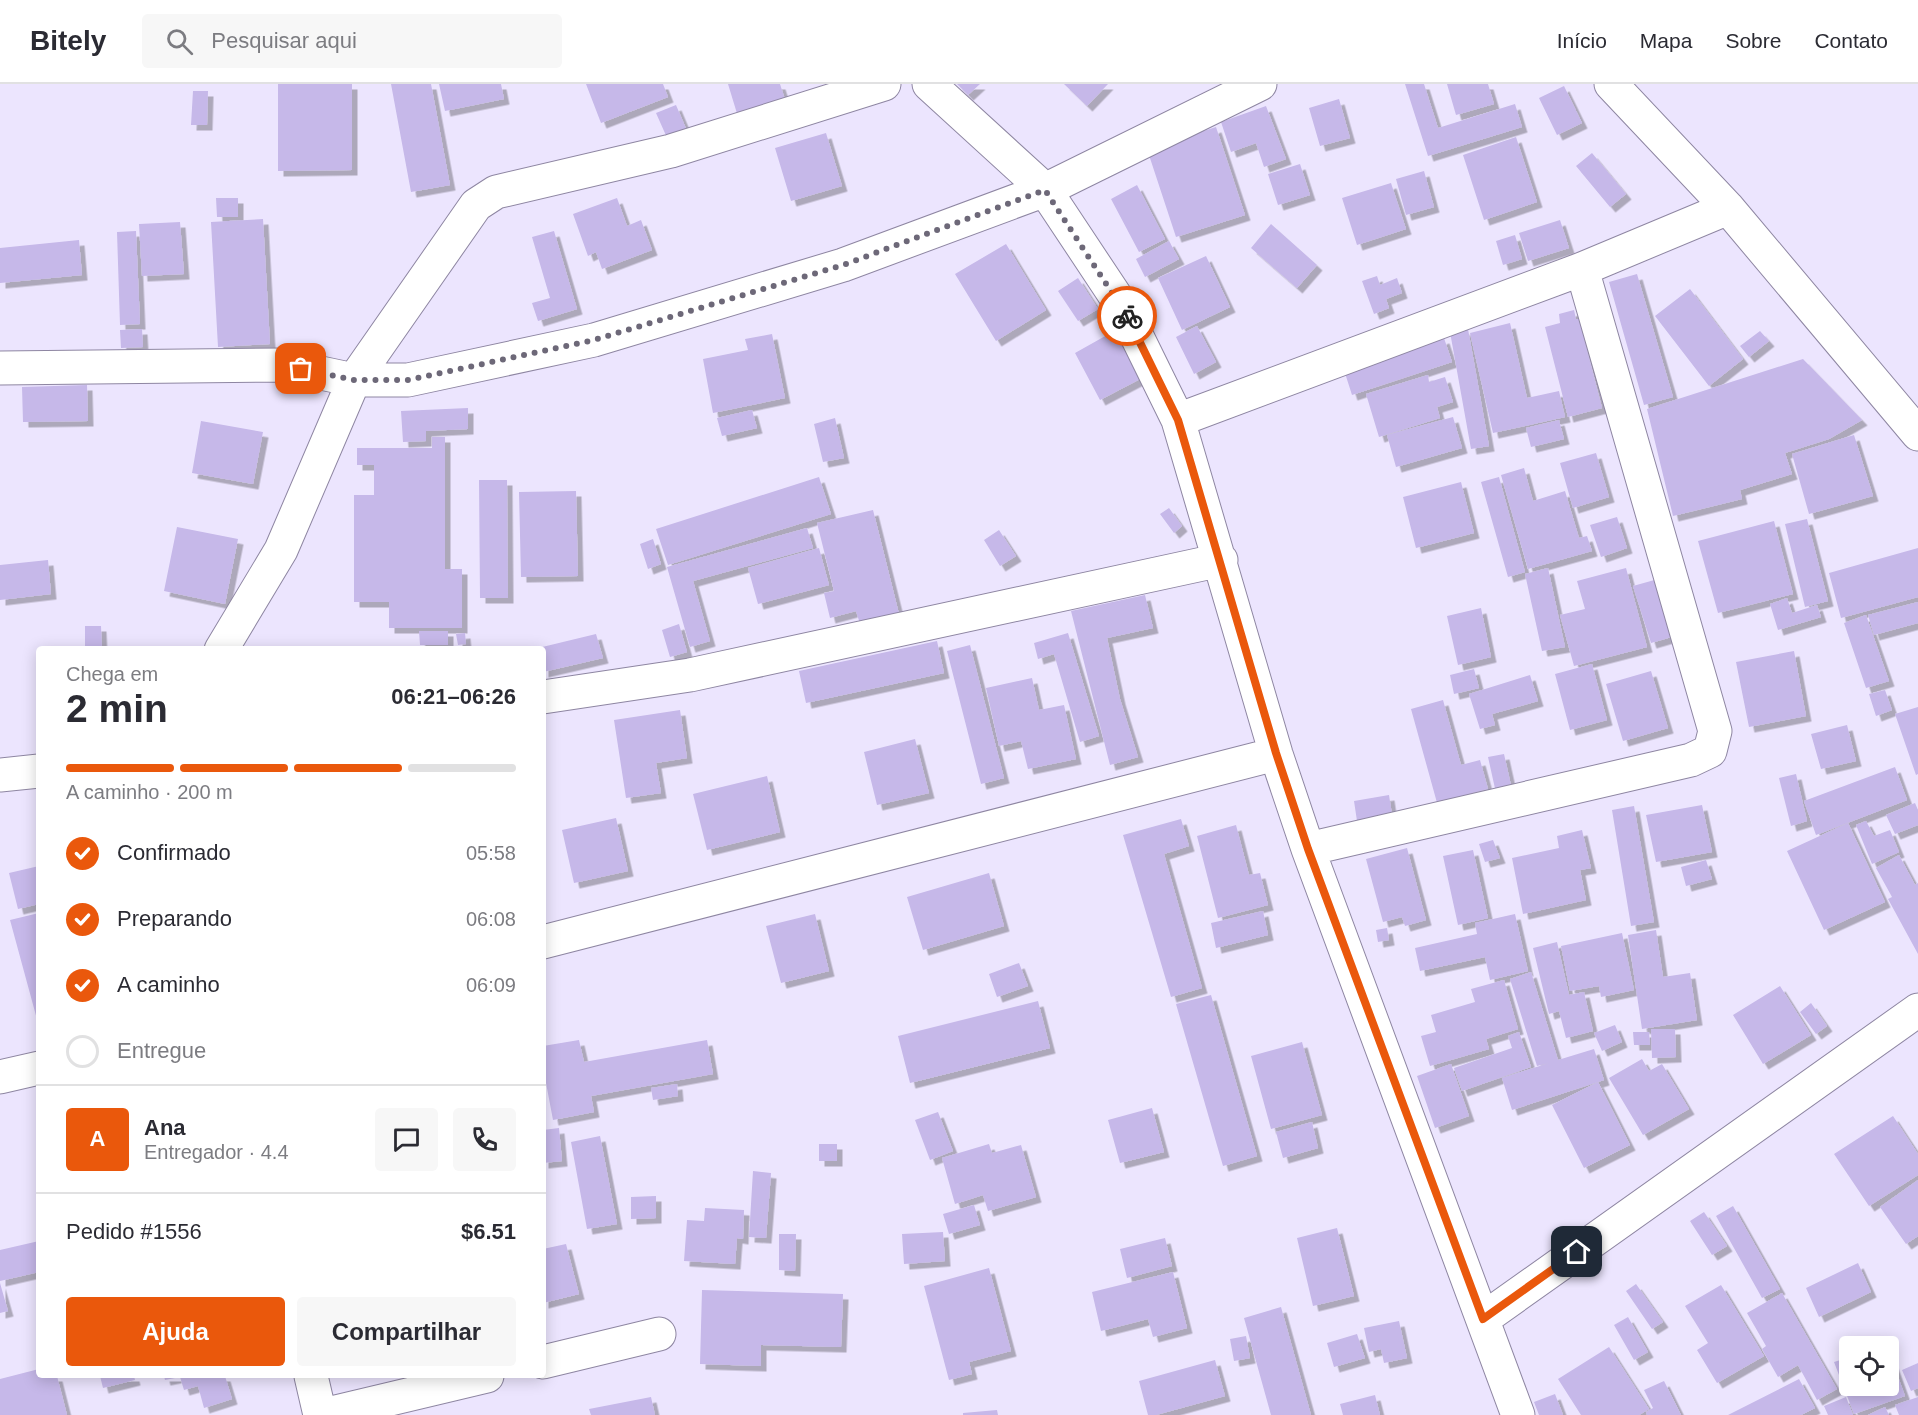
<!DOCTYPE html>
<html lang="pt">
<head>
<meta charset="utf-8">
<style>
	:root { --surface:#fff; --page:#f7f7f7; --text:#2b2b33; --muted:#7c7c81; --line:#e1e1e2; --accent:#ea580c }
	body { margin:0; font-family:Helvetica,sans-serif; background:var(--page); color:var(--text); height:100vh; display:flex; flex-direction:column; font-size:22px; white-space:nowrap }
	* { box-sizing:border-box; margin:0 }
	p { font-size:20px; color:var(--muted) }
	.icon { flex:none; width:33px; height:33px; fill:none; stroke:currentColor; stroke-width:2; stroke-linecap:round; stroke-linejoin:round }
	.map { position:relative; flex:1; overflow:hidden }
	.panel { position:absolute; left:36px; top:562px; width:510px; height:732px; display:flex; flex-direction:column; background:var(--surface); border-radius:6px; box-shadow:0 3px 15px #0003 }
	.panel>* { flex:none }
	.fabs { position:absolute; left:1839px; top:1252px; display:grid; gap:12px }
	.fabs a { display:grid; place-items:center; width:60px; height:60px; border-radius:6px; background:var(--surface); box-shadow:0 3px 15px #0003; font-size:30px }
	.pin { position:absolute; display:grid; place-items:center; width:51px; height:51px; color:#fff; margin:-26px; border-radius:12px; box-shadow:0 3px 9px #0006 }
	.courier { position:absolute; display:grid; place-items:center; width:60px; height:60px; margin:-30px; border:4px solid #ea580c; border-radius:50%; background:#fff; color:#222; box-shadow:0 2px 8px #0007 }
	.head em { font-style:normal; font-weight:700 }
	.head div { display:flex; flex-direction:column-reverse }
	.head { display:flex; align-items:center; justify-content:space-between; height:102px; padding:0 30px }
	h1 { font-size:39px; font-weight:700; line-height:45px }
	.bar { display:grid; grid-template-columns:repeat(4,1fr); gap:9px 6px; align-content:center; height:72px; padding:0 30px }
	.bar i { height:8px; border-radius:4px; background:var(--line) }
	.bar .selected { background:var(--accent) }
	.bar p { grid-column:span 4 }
	.line { display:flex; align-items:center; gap:15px; padding:0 30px; border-top:2px solid var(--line) }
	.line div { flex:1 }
	.round { display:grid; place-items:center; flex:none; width:63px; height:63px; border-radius:6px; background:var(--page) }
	ol { padding:0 30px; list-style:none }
	li { display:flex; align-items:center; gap:18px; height:66px }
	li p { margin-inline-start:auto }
	li .icon { padding:6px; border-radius:50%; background:var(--accent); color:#fff; stroke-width:4 }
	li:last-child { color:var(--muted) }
	li i { width:33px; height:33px; border:3px solid var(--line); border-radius:50% }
	.button { display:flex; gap:12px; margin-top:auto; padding:12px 30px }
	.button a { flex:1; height:69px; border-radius:6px; background:var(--accent); color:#fff; font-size:24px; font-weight:700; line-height:69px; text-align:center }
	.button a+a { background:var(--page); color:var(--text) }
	header { display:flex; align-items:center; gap:36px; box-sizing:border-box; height:84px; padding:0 30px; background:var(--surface); border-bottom:2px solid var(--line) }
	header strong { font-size:28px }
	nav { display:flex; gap:33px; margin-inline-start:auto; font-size:21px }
	.search { width:420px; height:54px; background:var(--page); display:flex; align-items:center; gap:15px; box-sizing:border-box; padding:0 21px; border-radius:6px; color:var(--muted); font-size:22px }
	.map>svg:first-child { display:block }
	.building { fill:#c6b8e9; filter:url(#shadow) }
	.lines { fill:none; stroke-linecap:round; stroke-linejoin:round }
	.street-casing { stroke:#8e86a2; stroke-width:35 }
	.street { stroke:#fff; stroke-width:33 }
	.done { stroke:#6d6878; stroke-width:6; stroke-dasharray:0 10.8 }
	.route { stroke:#ea580c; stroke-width:8 }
</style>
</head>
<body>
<header>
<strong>Bitely</strong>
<div class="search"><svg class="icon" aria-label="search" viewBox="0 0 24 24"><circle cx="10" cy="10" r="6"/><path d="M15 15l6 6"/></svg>Pesquisar aqui</div>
<nav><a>Início</a><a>Mapa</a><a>Sobre</a><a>Contato</a></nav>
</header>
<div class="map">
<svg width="1918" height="1331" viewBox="0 0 1918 1331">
	<defs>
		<filter id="shadow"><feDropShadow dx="5.5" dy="5.5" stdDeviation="0" flood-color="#0004"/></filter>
	</defs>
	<rect width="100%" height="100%" fill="#ece5fe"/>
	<path class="building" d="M278,0H352V86L278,87Z
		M391,0H431L450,101L411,108Z
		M439,0H501L504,15L445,27Z
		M586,0H663L668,13L601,39Z
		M728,0H780L787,22L739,36Z
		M957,0H980L968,11Z
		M1064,0H1108L1087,22Z
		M1405,0H1424L1438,44L1515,20L1522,43L1428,72Z
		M1447,0H1488L1494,20L1456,31Z
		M1564,2L1582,39L1557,51L1539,14Z
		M193,7H208L207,41H191Z
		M1339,15L1350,54L1320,62L1309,24Z
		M676,21L687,47L668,56L656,29Z
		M1266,22L1286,75L1264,83L1256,59L1231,68L1221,38Z
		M1216,43L1245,131L1176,153L1147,65Z
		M826,49L842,102L791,117L775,64Z
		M1516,53L1537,118L1484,136L1463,71Z
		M1592,69L1626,110L1610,123L1576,82Z
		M1300,80L1310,111L1278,121L1268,90Z
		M1424,87L1434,123L1406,131L1396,95Z
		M1391,99L1406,145L1357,161L1342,114Z
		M1137,101L1165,155L1139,168L1111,115Z
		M216,114H238V133H217Z
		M617,114L627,142L641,136L652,166L602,185L596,168L588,172L573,130Z
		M263,135L270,260L218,263L211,138Z
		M1560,136L1569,164L1528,177L1519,149Z
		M180,138L184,190L142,192L139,140Z
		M1271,140L1317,181L1297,204L1251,164Z
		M136,147L140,240L120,241L117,148Z
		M554,147L577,225L538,237L532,219L550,214L532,153Z
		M1515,151L1522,175L1503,181L1496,157Z
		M79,156L82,191L0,199V164Z
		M1169,157L1179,175L1145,193L1136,175Z
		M1006,160L1046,226L996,257L955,190Z
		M1206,172L1230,223L1182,246L1158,194Z
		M1637,190L1673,313L1644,321L1609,198Z
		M1377,192L1380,201L1397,194L1402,209L1386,215L1389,224L1374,230L1362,197Z
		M1078,194L1098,225L1078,237L1058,207Z
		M1690,205L1743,275L1709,302L1655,232Z
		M1574,226L1576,235H1579L1602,324L1568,333L1545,243L1560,239L1559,230Z
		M1510,239L1527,314L1559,307L1565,333L1493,349L1470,249Z
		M1197,242L1216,278L1194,290L1176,253Z
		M142,245L143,263L121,264L120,246Z
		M1468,245L1489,362L1471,365L1450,248Z
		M1116,246L1142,294L1100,316L1075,269Z
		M1760,247L1769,257L1749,273L1740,262Z
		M772,250L785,314L713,329L703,275L748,266L745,255Z
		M1444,254L1452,278L1352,311L1344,286Z
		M1803,275L1862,336L1829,355L1785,369L1792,390L1740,406L1742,415L1673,432L1647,325Z
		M1428,291L1429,298L1445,293L1453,318L1437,323L1440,334L1379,353L1366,310Z
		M87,301L88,337L23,338L22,303Z
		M468,324V345L426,347V357L403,358L401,327Z
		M752,326L757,344L722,352L717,334Z
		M1453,333L1462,364L1396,383L1387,351Z
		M835,334L844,374L823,378L814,340Z
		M1559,336L1564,355L1531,363L1526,344Z
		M201,337L263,348L253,400L192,389Z
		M1854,351L1873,412L1809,430L1792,370Z
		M432,353H445V485H462V544H389V518H354V411H374V381H357V364H432Z
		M1596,369L1609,413L1573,424L1560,379Z
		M1524,384L1533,417L1565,407L1579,454L1587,452L1592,467L1528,485L1501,391Z
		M819,393L831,430L668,481L656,445Z
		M1499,393L1525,488L1508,493L1481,398Z
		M479,396H507L508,514H480Z
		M1461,398L1474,449L1416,464L1403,413Z
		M576,407L578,492L521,493L519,408Z
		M1169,424L1182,442L1174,449L1160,430Z
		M873,426L900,534L861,543L856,527L830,534L824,509L834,507L817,439Z
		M1617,433L1627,464L1601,473L1590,441Z
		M1807,435L1828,517L1805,523L1785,440Z
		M1774,437L1793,510L1718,529L1698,457Z
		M177,443L238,455L225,520L164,507Z
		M807,444L813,464L693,497L710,557L690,563L667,483Z
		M999,446L1016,472L1000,482L984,456Z
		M653,455L661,480L648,485L640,460Z
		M819,464L829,501L758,520L748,484Z
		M1918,464V513L1841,534L1829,489Z
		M48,476L51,510L0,516V481Z
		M1548,484L1565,563L1542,567L1525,490Z
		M1626,484L1647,563L1574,582L1560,531L1585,525L1577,497Z
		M1658,495L1675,552L1651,559L1633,502Z
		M1145,511L1153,544L1107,554L1120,615L1138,673L1110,681L1071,527Z
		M1787,514L1792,529L1817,521L1821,533L1778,546L1770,520Z
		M1918,518V539L1874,551L1868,531Z
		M1481,524L1491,573L1458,581L1447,532Z
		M1866,531L1889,597L1866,604L1844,539Z
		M679,540L687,568L670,573L662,546Z
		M85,542H101L102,566H85Z
		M419,547H448V561H420Z
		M465,549L466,560L458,561L456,550Z
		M1068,549L1099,652L1080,658L1054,570L1038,575L1034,559Z
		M596,550L603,574L543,588V566L534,565Z
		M937,557L944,589L806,619L799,587Z
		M970,561L1004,694L981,700L947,567Z
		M508,562L509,566H478V564Z
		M1794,567L1806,632L1749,643L1736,578Z
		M1592,580L1607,636L1570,646L1555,590Z
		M1474,585L1479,604L1454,610L1450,591Z
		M1651,587L1668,644L1623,657L1606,600Z
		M1530,591L1538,617L1492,630L1495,641L1480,645L1469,610Z
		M1032,594L1039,626L1064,621L1076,675L1028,685L1021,657L999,662L986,604Z
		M1885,606L1892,626L1876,632L1869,610Z
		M1443,616L1461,681L1480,676L1488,705L1468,710L1471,717L1439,726L1411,625Z
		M1918,623V690L1916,691L1895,630Z
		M680,626L687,674L656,679L661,709L626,714L614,636Z
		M1847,641L1856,677L1821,685L1811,650Z
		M915,655L929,709L877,721L864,668Z
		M1504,670L1512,706L1496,709L1488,673Z
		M1895,683L1907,716L1816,751L1804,717Z
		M1796,690L1807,737L1791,742L1779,694Z
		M767,692L780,748L707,766L693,710Z
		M1389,711L1392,731L1357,737L1354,717Z
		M1915,719L1918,726V741L1895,750L1886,731Z
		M1702,721L1712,768L1656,778L1646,731Z
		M1634,722L1654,838L1631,842L1612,726Z
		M616,734L628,787L574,799L562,746Z
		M1181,735L1189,762L1164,770L1202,904L1171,913L1123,751Z
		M1866,737L1874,752L1890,746L1899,768L1872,780L1856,741Z
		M1848,739L1885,818L1824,846L1787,767Z
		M1236,741L1249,791L1260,789L1268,821L1218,834L1197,752Z
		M1582,746L1591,784L1580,786L1586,816L1523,830L1512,774L1559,764L1557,752Z
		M1493,756L1500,774L1485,778L1479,760Z
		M1407,764L1426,836L1405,842L1402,833L1383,838L1366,775Z
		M1473,766L1488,834L1458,841L1443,772Z
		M1899,771L1915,801L1918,799V870L1888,815L1892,813L1876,784Z
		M1706,776L1712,795L1686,802L1681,783Z
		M39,782V820L18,825L9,789Z
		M989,789L1004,842L923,866L907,813Z
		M1263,827L1268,851L1216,864L1211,839Z
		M39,829V939H38L10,836Z
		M815,830L829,887L781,899L766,842Z
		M1515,830L1528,887L1490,896L1485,873L1420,887L1415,864L1477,850L1475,839Z
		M1387,844L1389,856L1378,858L1376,846Z
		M1656,846L1663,893L1690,889L1697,936L1642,945L1628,851Z
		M1622,849L1634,906L1601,913L1599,902L1570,907L1561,862Z
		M1557,858L1569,911L1584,908L1593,947L1566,954L1559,927L1549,930L1533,864Z
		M1019,879L1028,902L997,913L989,890Z
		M1531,888L1558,976L1594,965L1604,996L1512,1026L1502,994L1549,979L1537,982L1510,895Z
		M1504,896L1518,945L1486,955L1489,965L1430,982L1421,952L1436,948L1431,931L1475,918L1471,905Z
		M1780,902L1811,951L1763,980L1733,931Z
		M1211,911L1257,1072L1223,1082L1176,920Z
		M1038,917L1050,964L910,999L898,952Z
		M1811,919L1827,942L1816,950L1800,928Z
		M1615,941L1622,958L1602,967L1594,949Z
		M1651,945H1675L1676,973L1652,974Z
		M1519,948L1531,983L1462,1007L1454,984L1512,964L1508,952Z
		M1633,948H1649L1650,961H1634Z
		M579,956L584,978L707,956L713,990L591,1012L594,1028L553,1036L543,983V962Z
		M1302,958L1322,1031L1271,1045L1251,972Z
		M1642,975L1649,987L1662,980L1689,1025L1643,1051L1609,994Z
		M1451,980L1469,1032L1435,1044L1417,992Z
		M1598,998L1630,1061L1584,1084L1552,1021Z
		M677,1000L678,1012L653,1016L651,1004Z
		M1152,1024L1164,1068L1120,1079L1108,1036Z
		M938,1028L953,1067L930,1076L915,1036Z
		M1893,1032L1918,1070V1091L1869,1122L1834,1070Z
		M1312,1038L1318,1064L1283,1074L1276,1048Z
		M559,1044L562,1077L543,1079V1046Z
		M600,1052L617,1140L587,1145L571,1058Z
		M819,1060H837V1077H819Z
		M989,1060L992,1069L1021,1061L1036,1113L988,1127L983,1111L955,1120L942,1074Z
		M753,1087L771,1089L766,1154L749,1153Z
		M1918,1096V1152L1906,1160L1880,1123Z
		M656,1112V1134L631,1135V1113Z
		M974,1121L980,1141L949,1150L943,1130Z
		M1733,1122L1780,1205L1762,1214L1716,1132Z
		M705,1124L744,1126L743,1155L737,1154L735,1180L684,1177L687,1136L704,1137Z
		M1704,1128L1727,1162L1712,1171L1690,1137Z
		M1337,1144L1354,1212L1313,1222L1297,1154Z
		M943,1148L945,1177L904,1180L902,1150Z
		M779,1150H796L795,1187L779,1186Z
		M1165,1154L1172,1182L1127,1194L1120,1165Z
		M39,1157V1188L0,1197V1166Z
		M566,1160L579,1210L543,1219V1165Z
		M1858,1179L1871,1208L1819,1233L1806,1204Z
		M989,1184L1011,1267L969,1278L972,1290L949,1296L924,1202Z
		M1173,1188L1187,1244L1153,1253L1148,1235L1101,1247L1092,1208Z
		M0,1199L8,1227L0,1229Z
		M1636,1200L1663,1238L1652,1245L1626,1207Z
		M1721,1201L1764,1272L1717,1299L1697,1266L1708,1259L1685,1222Z
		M702,1206L843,1210L841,1263L761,1261V1282L700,1280Z
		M1782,1209L1837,1305L1817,1316L1798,1281L1778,1293L1762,1265L1766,1262L1747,1229Z
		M1281,1223L1311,1331H1271L1244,1234Z
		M1628,1233L1648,1268L1634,1276L1614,1241Z
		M1399,1237L1407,1274L1384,1279L1381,1265L1369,1268L1364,1244Z
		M1357,1250L1365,1274L1334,1283L1327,1259Z
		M1246,1252L1250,1274L1234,1277L1230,1255Z
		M1609,1263L1649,1325L1639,1331H1581L1558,1295Z
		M1889,1268L1905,1312L1854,1330L1834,1278L1850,1273V1302H1888Z
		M1215,1276L1225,1312L1156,1331H1148L1139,1297Z
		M1918,1279V1304L1911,1307L1902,1286Z
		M39,1285V1292H57L67,1331H0V1295Z
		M100,1292H134L135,1296L103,1304Z
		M164,1292H225L232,1315L204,1324L198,1302L184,1306L180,1293L165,1296Z
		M1799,1295L1815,1324L1801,1331H1728Z
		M1664,1297L1681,1331H1647L1646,1328L1653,1324L1644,1306Z
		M1555,1310L1563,1331H1539L1534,1318Z
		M1375,1311L1380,1331H1343L1340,1320Z
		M651,1313L655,1331H591L589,1325Z
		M1846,1313L1853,1331H1828L1824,1322Z
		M1918,1313V1331H1899L1895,1321Z
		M1885,1323L1889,1331H1868Z
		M997,1326L998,1331H963V1329Z"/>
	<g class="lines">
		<g class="street-casing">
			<path id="street" d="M929,0L1045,106L1122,222L1178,336L1276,670L1308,765L1518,1331
				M1611,0L1728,124L1918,350
				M0,284L283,281L354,296H408L594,256L843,181L1045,106L1260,0
				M1178,336L1582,185L1728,124
				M221,566L281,466L354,296L476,121L496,108L671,67L884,0
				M543,613L690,591L1221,476
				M0,691L39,687
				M1308,765L1691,676L1710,667L1715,647L1582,185
				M543,858L1276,670
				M0,993L39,984
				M1483,1235L1918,926
				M543,1278L659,1250
				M311,1292L320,1331
				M323,1331L487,1292"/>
		</g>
		<use href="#street" class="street"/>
	</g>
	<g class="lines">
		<path class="done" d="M301,285L354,296H408L594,256L843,181L1045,106L1127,232"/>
		<path class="route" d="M1127,232L1178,336L1276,669L1308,765L1483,1235L1577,1168"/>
	</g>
</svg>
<div class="fabs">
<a><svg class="icon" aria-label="locate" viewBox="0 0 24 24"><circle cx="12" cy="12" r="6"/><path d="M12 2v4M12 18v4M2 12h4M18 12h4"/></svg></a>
</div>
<div class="pin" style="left:301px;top:285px;background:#ea580c"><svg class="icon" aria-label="bag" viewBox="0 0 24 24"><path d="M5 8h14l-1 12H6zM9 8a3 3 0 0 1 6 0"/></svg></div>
<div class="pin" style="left:1577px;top:1168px;background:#1f2937"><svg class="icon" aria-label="home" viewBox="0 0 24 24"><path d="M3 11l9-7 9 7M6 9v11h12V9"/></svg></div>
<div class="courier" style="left:1127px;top:232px"><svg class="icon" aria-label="bike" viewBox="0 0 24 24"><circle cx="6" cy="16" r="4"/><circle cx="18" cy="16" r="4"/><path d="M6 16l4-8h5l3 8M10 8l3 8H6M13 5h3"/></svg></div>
<section class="panel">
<div class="head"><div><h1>2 min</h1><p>Chega em</p></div><em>06:21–06:26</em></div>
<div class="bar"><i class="selected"></i><i class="selected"></i><i class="selected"></i><i></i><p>A caminho · 200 m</p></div>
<ol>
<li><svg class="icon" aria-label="check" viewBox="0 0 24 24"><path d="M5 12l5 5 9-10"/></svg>Confirmado<p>05:58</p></li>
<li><svg class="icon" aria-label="check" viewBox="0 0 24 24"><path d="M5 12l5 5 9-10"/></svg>Preparando<p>06:08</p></li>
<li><svg class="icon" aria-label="check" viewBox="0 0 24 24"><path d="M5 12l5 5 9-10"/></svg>A caminho<p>06:09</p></li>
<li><i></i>Entregue</li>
</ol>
<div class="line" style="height:108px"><b class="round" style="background:var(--accent);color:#fff">A</b><div><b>Ana</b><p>Entregador · 4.4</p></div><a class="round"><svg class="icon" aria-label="chat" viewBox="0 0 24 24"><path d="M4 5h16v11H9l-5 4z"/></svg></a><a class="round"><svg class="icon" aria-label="phone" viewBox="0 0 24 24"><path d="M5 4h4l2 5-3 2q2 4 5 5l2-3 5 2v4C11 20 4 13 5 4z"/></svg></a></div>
<div class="line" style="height:78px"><div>Pedido #1556</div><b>$6.51</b></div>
<div class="button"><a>Ajuda</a><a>Compartilhar</a></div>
</section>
</div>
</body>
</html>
